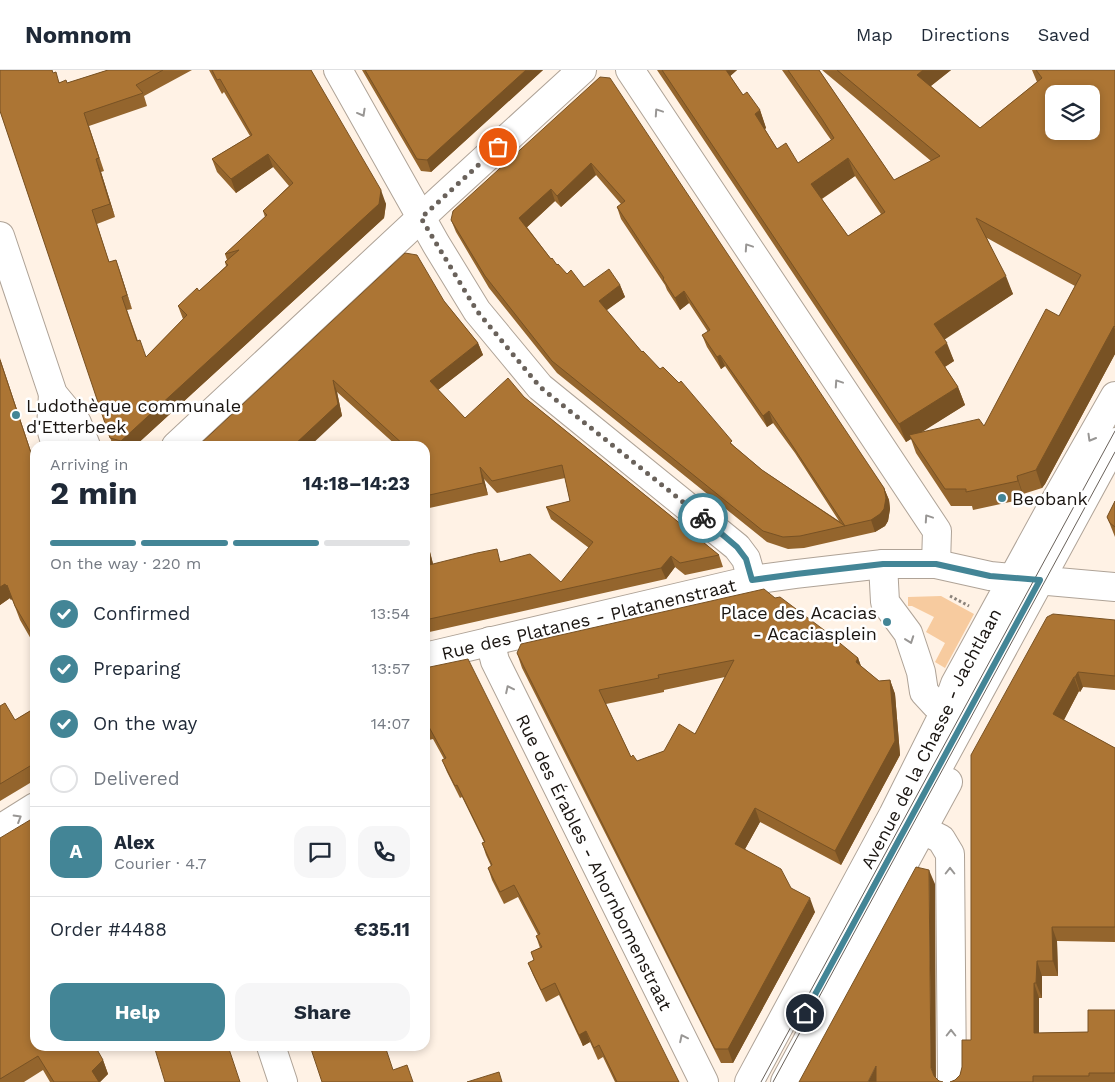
<!DOCTYPE html>
<html lang="en">
<head>
<meta charset="utf-8">
<style>
	:root { --surface:#fff; --page:#f6f6f7; --text:#1f2937; --muted:#747a83; --line:#e0e1e3; --accent:#438596 }
	body { margin:0; font-family:"Work Sans",sans-serif; background:var(--page); color:var(--text); height:100vh; display:flex; flex-direction:column; font-size:19px; white-space:nowrap }
	* { box-sizing:border-box; margin:0 }
	p { font-size:16px; color:var(--muted) }
	.icon { flex:none; width:28px; height:28px; fill:none; stroke:currentColor; stroke-width:2; stroke-linecap:round; stroke-linejoin:round }
	.map { position:relative; flex:1; overflow:hidden }
	.sheet { position:absolute; left:30px; top:371px; width:400px; height:610px; display:flex; flex-direction:column; background:var(--surface); border-radius:15px; box-shadow:0 2px 8px #0003 }
	.sheet>* { flex:none }
	.buttons { position:absolute; left:1045px; top:15px; display:grid; gap:10px }
	.buttons a { display:grid; place-items:center; width:55px; height:55px; border-radius:10px; background:var(--surface); box-shadow:0 2px 8px #0003; font-size:25px }
	.pin { position:absolute; display:grid; place-items:center; width:42px; height:42px; color:#fff; margin:-21px; border:2px solid #fff; border-radius:50%; box-shadow:0 1px 5px #0007 }
	.courier { position:absolute; display:grid; place-items:center; width:50px; height:50px; margin:-25px; border:4px solid #438596; border-radius:50%; background:#fff; color:#222; box-shadow:0 1px 6px #0007 }
	.summary em { font-style:normal; font-weight:700 }
	.summary div { display:flex; flex-direction:column-reverse }
	.summary { display:flex; align-items:center; justify-content:space-between; height:85px; padding:0 20px }
	h1 { font-size:32px; font-weight:700; line-height:38px }
	.bar { display:grid; grid-template-columns:repeat(4,1fr); gap:8px 5px; align-content:center; height:60px; padding:0 20px }
	.bar i { height:6px; border-radius:4px; background:var(--line) }
	.bar .active { background:var(--accent) }
	.bar p { grid-column:span 4 }
	.line { display:flex; align-items:center; gap:12px; padding:0 20px; border-top:1px solid var(--line) }
	.line div { flex:1 }
	.round { display:grid; place-items:center; flex:none; width:52px; height:52px; border-radius:15px; background:var(--page) }
	ol { padding:0 20px; list-style:none }
	li { display:flex; align-items:center; gap:15px; height:55px }
	li p { margin-inline-start:auto }
	li .icon { padding:5px; border-radius:50%; background:var(--accent); color:#fff; stroke-width:4 }
	li:last-child { color:var(--muted) }
	li i { width:28px; height:28px; border:2px solid var(--line); border-radius:50% }
	.cta { display:flex; gap:10px; margin-top:auto; padding:10px 20px }
	.cta a { flex:1; height:58px; border-radius:15px; background:var(--accent); color:#fff; font-size:20px; font-weight:700; line-height:58px; text-align:center }
	.cta a+a { background:var(--page); color:var(--text) }
	header { display:flex; align-items:center; gap:30px; box-sizing:border-box; height:70px; padding:0 25px; background:var(--surface); border-bottom:1px solid var(--line) }
	header strong { font-size:24px }
	nav { display:flex; gap:28px; margin-inline-start:auto; font-size:18px }
	.map>svg:first-child { display:block }
	.green { fill:#f7cb9f }
	.lines { fill:none; stroke-linecap:round; stroke-linejoin:round }
	.minor-casing { stroke:#afa397; stroke-width:30 }
	.path { stroke:#8b827a; stroke-width:3; stroke-dasharray:2.5 2.5; stroke-linecap:butt }
	.minor { stroke:#fff; stroke-width:28 }
	.tram { stroke:#69615a; stroke-width:1 }
	.wall { fill:#94652d; fill-rule:evenodd }
	.shaded-wall { fill:#785224 }
	.building { fill:#ac7534; stroke:#785224; fill-rule:evenodd }
	.oneway { stroke:#989694 }
	.done { stroke:#6a625b; stroke-width:5; stroke-dasharray:0 9 }
	.route { stroke:#438596; stroke-width:6 }
	.poi-dot { fill:#438596; stroke:#fff; stroke-width:2 }
	.labels { text-anchor:middle; dominant-baseline:central; stroke-width:5; stroke-linejoin:round; paint-order:stroke }
	.poi-label { font-size:18px; fill:#1a1511; stroke:#fff; text-anchor:start }
	.street-label { font-size:18px; fill:#1a1511; stroke:#fff }
</style>
</head>
<body>
<header>
<strong>Nomnom</strong>
<nav><a>Map</a><a>Directions</a><a>Saved</a></nav>
</header>
<div class="map">
<svg width="1115" height="1012" viewBox="0 0 1115 1012">
	<rect width="100%" height="100%" fill="#fff2e5"/>
	<path class="green" d="M941,526L974,544L945,598L935,592L945,573L926,562L934,547L912,536H908V527Z"/>
	<g class="lines">
		<g class="minor-casing">
			<g id="minor">
				<path d="M338,0L436,174L477,241L540,317L737,477L746,489L752,510"/>
				<path d="M630,0L937,461L936,494"/>
				<path d="M0,166L53,324L77,353L86,376"/>
				<path d="M53,324L51,358L56,376"/>
				<path d="M176,376L442,128L582,0"/>
				<path d="M883,494L885,532L908,563L921,602L924,622L936,635L946,639"/>
				<path id="s1" d="M490,571L495,591L704,1012"/>
				<path id="s2" d="M425,587L752,510L796,504L883,494H936L990,506L1115,517"/>
				<path d="M921,729L1115,372"/>
				<path d="M907,752L941,769L950,784L952,1012"/>
				<path d="M0,759L35,737"/>
				<path d="M271,976L283,1012"/>
				<path id="s3" d="M749,1012L893,745L946,639L955,614L1054,433L1115,326"/>
				<path d="M785,1012L948,712"/>
			</g>
		</g>
		<path class="path" d="M950,526L969,536"/>
		<use href="#minor" class="minor"/>
		<path class="tram" d="M761,1012L1115,361
			M773,1012L1115,382"/>
	</g>
	<path class="wall" d="M108,0H192L144,26L147,36L89,56L104,101L101,102L115,147L97,154L109,192L116,190L132,239L127,240L138,271L146,287L183,249L178,236L199,221L226,196L225,192L227,190L225,184L265,147L263,141L289,116L273,97L236,123L217,102L212,89L250,66L224,22L222,24L209,0H311L386,134L384,148L135,376H113L0,41L54,3L59,12L67,13Z
		M362,0H543L431,102L421,101Z
		M657,0H737L730,6L743,25L760,40L766,58L765,59L777,79L798,93L831,70L782,0H819L894,110L931,91L822,0H951L931,16L980,58L1037,12L1032,0H1115V284L1045,414L1042,418L1023,424L1024,429L973,440L972,436H951L916,383L911,369L906,372ZM855,106L881,144L848,166L822,129ZM987,168L1075,216L1059,246L984,356L921,362L965,335L958,317L945,297L954,291L944,269L1013,224Z
		M600,7L884,418L889,430L890,439L888,451L885,456L875,462L804,478L788,479L767,472L557,303L489,218L456,162L451,150ZM596,105L621,134L617,137L621,149L665,215L667,220L680,240L689,233L708,262L702,265L707,277L721,299L725,296L767,357L773,353L795,383L839,451L762,400L734,376L660,299L642,282L606,240L625,227L620,215L584,217L567,204L551,189L527,157L555,131L561,137Z
		M444,231L478,273L483,285L438,320L465,348L524,327L719,485L723,497L685,505L675,497L666,509L425,563V466L429,478L433,494L502,491L561,512L589,478L551,449L546,437L570,431L565,408L497,423L484,409L488,425L425,439V376H397L337,322L342,346L198,376Z
		M0,288L35,394V576L20,550L12,529L11,530L10,528L0,535Z
		M1115,431V467L1107,447Z
		M775,528L858,588L861,596L879,611L890,610L895,624L900,685L841,795L760,752L745,779L791,818L815,842L733,993H721L522,598L517,583ZM725,607L695,664L664,681L637,691L631,687L606,634L664,622V620Z
		M1115,550V620L1083,617L1080,622L1079,621L1064,650L1115,678V872L1057,871L1058,906H1042V928H1039V963L1088,962L1115,940V1012H950L955,1010L960,1005L971,970V685Z
		M425,598L679,1012H615L603,987L598,990L590,972L583,976L559,925L546,932L533,905L528,893L534,890L531,882L540,878L536,866L538,865L518,827L504,834L492,810L488,798L491,796L486,785L482,773L484,772L462,727L460,728L447,702L442,690L444,689L433,669L425,671Z
		M0,636L15,650L35,638V710L0,731Z
		M0,768L35,976L103,990L108,1004L100,1012H50L43,1000L24,1012H0Z"/>
	<path class="shaded-wall" d="M526,0H543L431,102L427,90Z
		M724,0H737L727,9Z
		M923,0H951L923,22L917,5Z
		M760,40L766,58L761,62L755,44Z
		M268,84L273,97L236,123L231,109Z
		M848,88L855,106L818,131L811,114Z
		M96,89L101,102L115,147L110,134Z
		M591,93L596,105L561,137L557,126Z
		M551,119L555,131L524,160L519,148Z
		M381,120L386,134L384,148L135,376H122L121,371Z
		M116,190L121,204L132,239L127,225Z
		M1006,206L1013,224L941,272L934,254Z
		M620,215L625,227L603,243L599,231Z
		M684,221L689,233L680,240L675,228Z
		M1114,256L1115,260V284L1045,414L1042,418L1036,400Z
		M478,273L483,285L434,323L430,311Z
		M947,273L954,291L941,299L935,282Z
		M720,285L725,296L721,299L717,287Z
		M333,310L337,322L342,346L310,376H293Z
		M958,317L965,335L911,369L909,365L911,369L906,372L899,354Z
		M769,341L773,353L767,357L763,346Z
		M480,397L484,409L488,425L483,413Z
		M1017,406L1023,424L1024,429L1018,411Z
		M884,418L889,430L890,439L888,451L885,456L875,462L871,450Z
		M425,466L429,478L434,498L425,506Z
		M671,486L675,497L666,509L661,498Z
		M5,514L7,515L12,529L11,530L10,528L0,535V517Z
		M858,588L863,602L856,592Z
		M1078,602L1083,617L1080,622L1075,607Z
		M1074,607L1079,621L1059,659L1053,644Z
		M890,610L895,624L900,685L841,795L835,781Z
		M755,738L760,752L740,788L735,774Z
		M929,800L935,814L936,1012L931,998Z
		M810,828L815,842L733,993L728,979Z
		M1052,857L1057,871L1058,906L1053,891Z
		M1037,891L1042,906V928L1036,913Z
		M1034,913L1039,928V978L1034,963Z
		M586,961L590,972L583,976L579,965Z
		M103,990L108,1004L100,1012H96L92,1001Z
		M876,996L881,1012H868Z"/>
	<path class="building" d="M0,0H52L53,3L56,2L59,13L66,10L67,13L108,0H163L136,15L143,23L84,43L99,88L96,89L110,134L92,140L109,192L116,190L127,225L122,227L137,271L140,270L146,287L187,245L178,236L197,218L199,221L228,195L225,192L239,180L225,184L267,145L263,141L293,113L268,84L231,109L212,89L252,65L220,9L217,10L212,0H311L381,120L379,134L121,371L110,368L0,41Z
		M365,0H526L427,90L417,89Z
		M662,0H726L743,25L747,22L760,40L755,44L777,79L786,73L798,93L834,68L822,49L788,0H819L894,110L940,86L837,0H923L917,5L980,58L1042,8L1036,0H1115V257L1114,256L1038,396L1036,400L1017,406L1018,411L966,422V419H945L909,365L979,349L984,356L1046,239L1059,246L1081,205L976,148L1006,206L934,254L947,273L935,282L958,317L899,354ZM1054,24H1091V61H1054ZM848,88L885,142L848,166L811,114Z
		M600,7L610,8L884,418L886,428L884,439L880,444L871,450L800,466L783,467L763,461L552,291L485,206L451,150L453,141ZM591,93L625,131L617,137L664,208L663,209L675,228L684,221L710,260L702,265L717,287L720,285L763,346L769,341L790,372L845,456L762,400L730,373L732,371L681,311L679,313L663,297L660,299L643,281L642,282L599,231L620,215L609,199L584,217L571,200L567,204L558,194L557,195L552,188L551,189L519,148L551,119L557,126Z
		M405,183L417,185L444,231L478,273L430,311L465,348L508,308L524,327L719,485L680,493L671,486L661,498L425,550V496L477,483L497,479L500,492L530,484L561,512L593,472L546,437L570,431L562,395L492,411L480,397L483,413L425,426V376H405L333,310L338,334L293,376H198Z
		M0,290L35,395V570L15,536L7,515L6,516L5,514L0,517Z
		M1115,431V457L1110,453L1107,447Z
		M425,466L429,486L425,490Z
		M764,519L775,528L780,527L824,560L858,588L856,592L879,611L890,610L895,671L835,781L755,738L735,774L781,799L791,818L810,828L728,979H715L517,583L521,574ZM734,590L695,664L679,654L664,681L637,691L633,685L631,687L599,620L659,608L658,605Z
		M1053,544L1115,550V606L1078,602L1075,607H1074L1053,644L1115,678V857H1052L1053,891H1037L1036,913H1034V963L1088,962V940H1115V1003H1089V1006H1033V1012H950L955,1010L960,1005L962,997V970H971V685L1047,547Z
		M468,589L679,1012H617L599,975L594,978L586,961L579,965L555,913L541,920L528,893L534,890L531,882L542,877L536,866L540,864L514,815L500,822L488,798L492,795L482,773L485,772L457,715L455,716L442,690L446,688L429,657L425,658V598Z
		M5,633L15,650L35,638V693L0,714V636Z
		M35,747V976H60V979L67,976H95L103,990L92,1001L99,1012H54L38,986L0,1009V768Z
		M916,797L929,800L931,998L934,1006L939,1011L943,1012H876V996L868,1012H799Z
		M154,976H228L240,1012H165Z
		M310,976H385L393,1000L407,995L413,1012H322Z
		M499,1002L502,1012H467Z"/>
	<defs><path id="oneway-chevron" d="M-2-3.5L2.5 0L-2 3.5" fill="none" stroke-width="1.6" stroke-linecap="round" stroke-linejoin="round" transform="scale(1.25)"/></defs>
	<g class="oneway">
		<use href="#oneway-chevron" transform="translate(658 42) rotate(-124)"/>
		<use href="#oneway-chevron" transform="translate(362 43) rotate(61)"/>
		<use href="#oneway-chevron" transform="translate(748 177) rotate(-124)"/>
		<use href="#oneway-chevron" transform="translate(838 313) rotate(-124)"/>
		<use href="#oneway-chevron" transform="translate(1091 368) rotate(120)"/>
		<use href="#oneway-chevron" transform="translate(928 448) rotate(-124)"/>
		<use href="#oneway-chevron" transform="translate(910 570) rotate(70)"/>
		<use href="#oneway-chevron" transform="translate(509 619) rotate(-116)"/>
		<use href="#oneway-chevron" transform="translate(18 748) rotate(-31)"/>
		<use href="#oneway-chevron" transform="translate(950 801) rotate(-90)"/>
		<use href="#oneway-chevron" transform="translate(951 963) rotate(-90)"/>
		<use href="#oneway-chevron" transform="translate(683 968) rotate(-116)"/>
	</g>
	<g class="lines">
		<path class="done" d="M498,77L421,148L477,241L540,317L703,448"/>
		<path class="route" d="M703,448L737,477L746,489L752,510L796,504L883,494H936L990,506L1040,510L805,943"/>
	</g>
	<g class="poi-dot">
		<circle cx="16" cy="345" r="5"/>
		<circle cx="1002" cy="428" r="5"/>
		<circle cx="887" cy="552" r="5"/>
	</g>
	<g class="labels">
		<g class="poi-label">
			<text x="26" y="335">Ludothèque communale<tspan x="26" dy="21">d'Etterbeek</tspan></text>
			<text x="1012" y="428">Beobank</text>
			<text x="877" y="542" text-anchor="end">Place des Acacias<tspan x="877" dy="21">- Acaciasplein</tspan></text>
		</g>
		<g class="street-label">
			<text stroke="none"><textPath href="#s2" startOffset="168">Rue des Platanes - Platanenstraat</textPath></text>
			<text stroke="none"><textPath href="#s3" startOffset="389">Avenue de la Chasse - Jachtlaan</textPath></text>
			<text stroke="none"><textPath href="#s1" startOffset="245">Rue des Érables - Ahornbomenstraat</textPath></text>
		</g>
	</g>
</svg>
<div class="buttons">
<a><svg class="icon" aria-label="layers" viewBox="0 0 24 24"><path d="M12 4l9 5-9 5-9-5zM3 14l9 5 9-5"/></svg></a>
</div>
<div class="pin" style="left:498px;top:77px;background:#ea580c"><svg class="icon" aria-label="bag" viewBox="0 0 24 24"><path d="M5 8h14l-1 12H6zM9 8a3 3 0 0 1 6 0"/></svg></div>
<div class="pin" style="left:805px;top:943px;background:#1f2937"><svg class="icon" aria-label="home" viewBox="0 0 24 24"><path d="M3 11l9-7 9 7M6 9v11h12V9"/></svg></div>
<div class="courier" style="left:703px;top:448px"><svg class="icon" aria-label="bike" viewBox="0 0 24 24"><circle cx="6" cy="16" r="4"/><circle cx="18" cy="16" r="4"/><path d="M6 16l4-8h5l3 8M10 8l3 8H6M13 5h3"/></svg></div>
<section class="sheet">
<div class="summary"><div><h1>2 min</h1><p>Arriving in</p></div><em>14:18–14:23</em></div>
<div class="bar"><i class="active"></i><i class="active"></i><i class="active"></i><i></i><p>On the way · 220 m</p></div>
<ol>
<li><svg class="icon" aria-label="check" viewBox="0 0 24 24"><path d="M5 12l5 5 9-10"/></svg>Confirmed<p>13:54</p></li>
<li><svg class="icon" aria-label="check" viewBox="0 0 24 24"><path d="M5 12l5 5 9-10"/></svg>Preparing<p>13:57</p></li>
<li><svg class="icon" aria-label="check" viewBox="0 0 24 24"><path d="M5 12l5 5 9-10"/></svg>On the way<p>14:07</p></li>
<li><i></i>Delivered</li>
</ol>
<div class="line" style="height:90px"><b class="round" style="background:var(--accent);color:#fff">A</b><div><b>Alex</b><p>Courier · 4.7</p></div><a class="round"><svg class="icon" aria-label="chat" viewBox="0 0 24 24"><path d="M4 5h16v11H9l-5 4z"/></svg></a><a class="round"><svg class="icon" aria-label="phone" viewBox="0 0 24 24"><path d="M5 4h4l2 5-3 2q2 4 5 5l2-3 5 2v4C11 20 4 13 5 4z"/></svg></a></div>
<div class="line" style="height:65px"><div>Order #4488</div><b>€35.11</b></div>
<div class="cta"><a>Help</a><a>Share</a></div>
</section>
</div>
</body>
</html>
